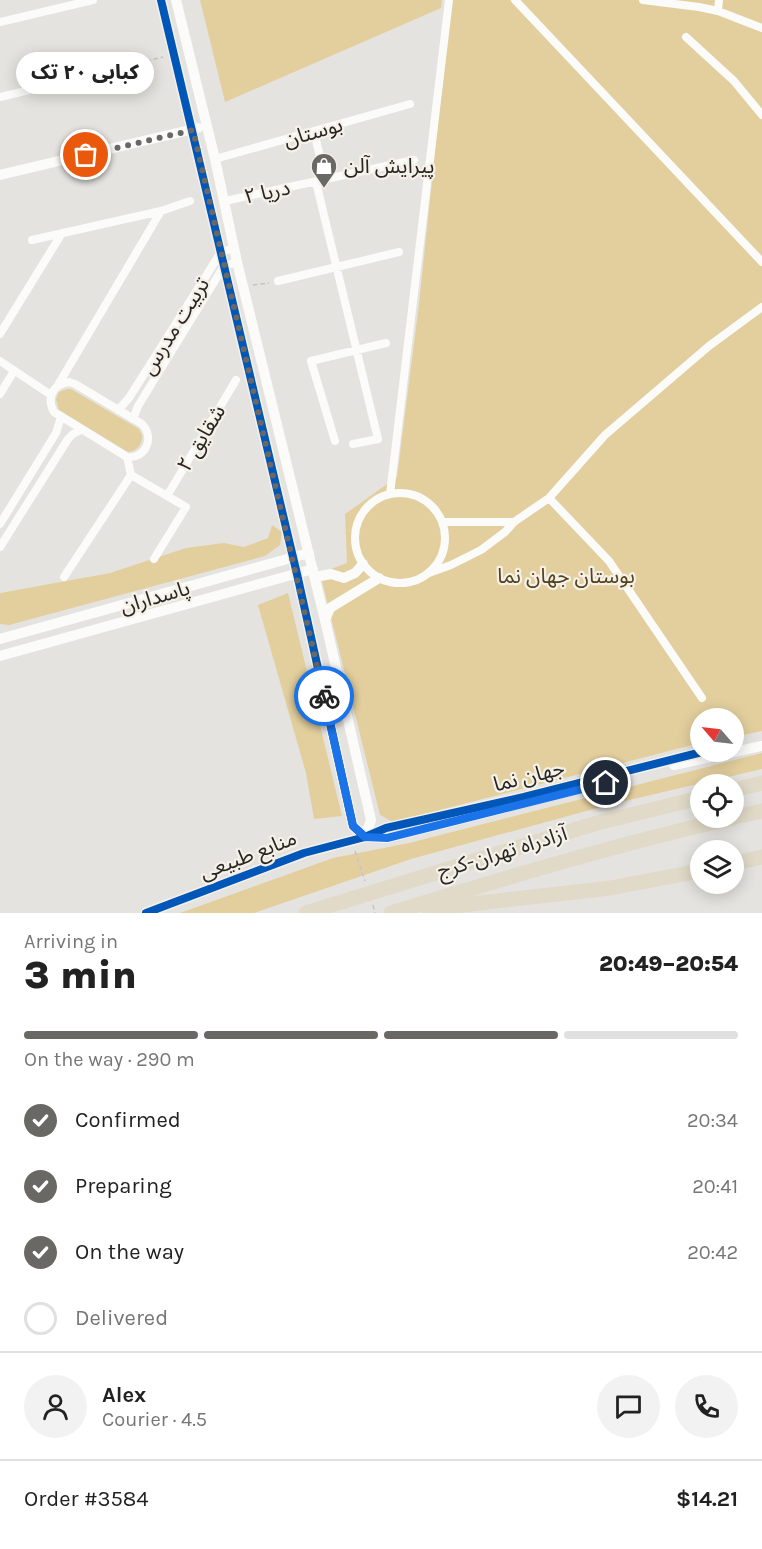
<!DOCTYPE html>
<html lang="en">
<head>
<meta charset="utf-8">
<style>
	:root { --surface:#fff; --page:#f2f2f2; --text:#222; --muted:#767676; --line:#e0e0e0; --accent:#6a6865 }
	body { margin:0; font-family:Karla,"Noto Sans Arabic",sans-serif; background:var(--page); color:var(--text); height:100vh; display:flex; flex-direction:column; font-size:22px; white-space:nowrap }
	* { box-sizing:border-box; margin:0 }
	p { font-size:20px; color:var(--muted) }
	.icon { flex:none; width:33px; height:33px; fill:none; stroke:currentColor; stroke-width:2; stroke-linecap:round; stroke-linejoin:round }
	.map { position:relative; height:913px; overflow:hidden }
	.drawer { display:flex; flex-direction:column; background:var(--surface); flex:1 }
	.drawer>* { flex:none }
	.needle { width:39px; rotate:298deg }
	.tools { position:absolute; left:690px; top:708px; display:grid; gap:12px }
	.tools a { display:grid; place-items:center; width:54px; height:54px; border-radius:50%; background:var(--surface); box-shadow:0 3px 15px #0003; font-size:30px }
	.pin { position:absolute; display:grid; place-items:center; width:51px; height:51px; color:#fff; margin:-26px; border:3px solid #fff; border-radius:50%; box-shadow:0 2px 6px #0007 }
	.courier { position:absolute; display:grid; place-items:center; width:60px; height:60px; margin:-30px; border:4px solid #1a73e8; border-radius:50%; background:#fff; color:#222; box-shadow:0 2px 8px #0007 }
	.bubble { position:absolute; height:42px; border-radius:21px; background:var(--surface); box-shadow:0 3px 15px #0003; font-size:20px; font-weight:800; line-height:42px; text-align:center }
	.headline em { font-style:normal; font-weight:800 }
	.headline div { display:flex; flex-direction:column-reverse }
	.headline { display:flex; align-items:center; justify-content:space-between; height:102px; padding:0 24px }
	h1 { font-size:39px; font-weight:800; line-height:45px }
	.bar { display:grid; grid-template-columns:repeat(4,1fr); gap:9px 6px; align-content:center; height:72px; padding:0 24px }
	.bar i { height:8px; border-radius:4px; background:var(--line) }
	.bar .selected { background:var(--accent) }
	.bar p { grid-column:span 4 }
	.line { display:flex; align-items:center; gap:15px; padding:0 24px; border-top:2px solid var(--line) }
	.line div { flex:1 }
	.round { display:grid; place-items:center; flex:none; width:63px; height:63px; border-radius:32px; background:var(--page) }
	ol { padding:0 24px; list-style:none }
	li { display:flex; align-items:center; gap:18px; height:66px }
	li p { margin-inline-start:auto }
	li .icon { padding:6px; border-radius:50%; background:var(--accent); color:#fff; stroke-width:4 }
	li:last-child { color:var(--muted) }
	li i { width:33px; height:33px; border:3px solid var(--line); border-radius:50% }
	.map>svg:first-child { display:block }
	.green { fill:#e3cf9e }
	.lines { fill:none; stroke-linecap:round; stroke-linejoin:round }
	.path { stroke:#c5c4c3; stroke-width:1.5; stroke-dasharray:4.5 3; stroke-linecap:butt }
	.minor { stroke:#fbfbfa; stroke-width:8 }
	.tertiary { stroke:#fbfbfa; stroke-width:10 }
	.motorway { stroke:#e1dac8; stroke-width:15 }
	.cycleway-casing { stroke:#f5f1e9; stroke-width:11 }
	.cycleway { stroke:#0057b8; stroke-width:8 }
	.done { stroke:#6a6865; stroke-width:6; stroke-dasharray:0 10.8 }
	.route { stroke:#1a73e8; stroke-width:8 }
	.labels { text-anchor:middle; dominant-baseline:central; stroke-width:4.5; stroke-linejoin:round; paint-order:stroke }
	.street-label { font-size:21px; fill:#272623; stroke:#f5f1e9 }
	.poi-label { font-size:21px; fill:#272623; stroke:#f5f1e9; text-anchor:start }
	.park-label { font-size:21px; fill:#53421a; stroke:#f5f1e9 }
</style>
</head>
<body>
<div class="map">
<svg width="762" height="913" viewBox="0 0 762 913">
	<rect width="100%" height="100%" fill="#e5e3df"/>
	<path class="green" d="M200,0H442L441,8L225,102Z
		M451,0H762V731L734,737V718H700V743L393,822L380,815L320,573L347,563L345,514L397,477L419,304Z
		M67,389H71L139,429L142,435C143,444 137,451 128,452L59,410L56,399L59,392Z
		M272,525L282,532L280,545L265,556L9,625L0,624V593L110,573L186,548L224,543L244,547L268,538Z
		M288,593L342,816L314,819L306,773L258,605Z
		M762,753V769L608,805L411,859L254,913H180L333,858L409,843Z"/>
	<g class="lines">
		<path class="path" d="M139,63L163,57
			M253,285L269,283
			M355,851L365,881
			M373,905L375,913"/>
		<path class="minor" d="M515,0L762,262
			M643,0L699,7L718,11L762,28
			M718,11L719,0
			M0,22L93,0
			M686,37L734,81L762,115
			M0,97L129,66
			M314,132L323,169
			M215,159L410,104
			M316,182L378,439L353,444
			M225,201L414,160
			M32,240L161,211L190,201
			M278,281L399,252
			M0,334L62,233
			M0,361L51,395
			M69,382L75,384L142,424C155,437 146,459 127,457L54,412C46,398 53,384 69,382Z
			M58,385L161,211
			M0,394L14,371
			M118,410L129,398L221,252L234,248
			M133,419L138,406L224,266L237,262
			M335,441L311,361L386,343
			M127,457L131,475L186,507L154,559
			M355 538a45 45 0 1 1 90 0a45 45 0 1 1-90 0Z
			M390,494L449,0
			M167,496L236,380
			M549,498L609,561L702,698
			M442,522H514
			M0,524L56,433L61,417
			M0,547L68,439L73,434L81,430
			M429,573L451,565L481,550L505,532L514,522L549,498L605,435L709,346L762,307
			M64,577L131,475"/>
		<path class="tertiary" d="M161,0L297,574L353,826L365,837
			M176,0L215,159L237,262L325,620L371,820L365,837
			M0,175L198,128
			M315,577L331,574L344,578L355,573L363,564
			M325,620L330,608L379,578
			M0,639L309,553
			M0,656L313,569
			M674,765L762,746
			M368,837L387,838L505,808
			M146,913L304,853L365,837L386,828L524,797L702,752"/>
		<path class="motorway" d="M734,790L762,783
			M734,817L762,811
			M734,863L762,857
			M428,909L610,888L700,871
			M306,913L597,823L700,798
			M391,913C505,878 618,844 733,818"/>
		<g class="cycleway-casing">
			<path id="cycleway" d="M161,0L297,574L353,826L365,837
				M146,913L304,853L365,837L386,828L524,797L702,752"/>
		</g>
		<use href="#cycleway" class="cycleway"/>
	</g>
	<g class="lines">
		<path class="done" d="M86,155L193,130L324,696"/>
		<path class="route" d="M324,696L353,826L365,837L387,838L606,783"/>
	</g>
	<defs>
		<g id="shop-pin" transform="scale(1.35)"><path d="M0 17L-7.5 6A9.5 9.5 0 1 1 7.5 6Z" fill="#6a6865" stroke="#f5f1e9"/><path d="M-5-2.5h2.3a2.7 3.5 0 0 1 5.4 0H5L5.5 6h-11ZM-1.5-2.5h3a1.5 2.3 0 0 0-3 0Z" fill="#fff"/></g>
	</defs>
	<g fill-rule="evenodd">
		<use href="#shop-pin" x="324" y="166"/>
	</g>
	<g class="labels">
		<g class="street-label">
			<text transform="translate(313 132) rotate(-16)">بوستان</text>
			<text transform="translate(267 192) rotate(-12)">دریا ۲</text>
			<text transform="translate(175 326) rotate(-58)">تربیت مدرس</text>
			<text transform="translate(201 438) rotate(-59)">شقایق ۲</text>
			<text transform="translate(155 597) rotate(-16)">پاسداران</text>
			<text transform="translate(529 776) rotate(-14)">جهان نما</text>
			<text transform="translate(502 852) rotate(-17)">آزادراه تهران-کرج</text>
			<text transform="translate(248 855) rotate(-21)">منابع طبیعی</text>
		</g>
		<g class="poi-label">
			<text x="344" y="166">پیرایش آلن</text>
		</g>
		<g class="park-label">
			<text x="566" y="576">بوستان جهان نما</text>
		</g>
	</g>
</svg>
<div class="tools">
<a><svg class="needle" viewBox="-14 -14 28 28"><path d="M0-13l5 13h-10z" fill="#e53935"/><path d="M0 13l5-13h-10z" fill="#767676"/></svg></a>
<a><svg class="icon" aria-label="locate" viewBox="0 0 24 24"><circle cx="12" cy="12" r="6"/><path d="M12 2v4M12 18v4M2 12h4M18 12h4"/></svg></a>
<a><svg class="icon" aria-label="layers" viewBox="0 0 24 24"><path d="M12 4l9 5-9 5-9-5zM3 14l9 5 9-5"/></svg></a>
</div>
<div class="pin" style="left:86px;top:155px;background:#ea580c"><svg class="icon" aria-label="bag" viewBox="0 0 24 24"><path d="M5 8h14l-1 12H6zM9 8a3 3 0 0 1 6 0"/></svg></div>
<div class="pin" style="left:606px;top:783px;background:#1f2937"><svg class="icon" aria-label="home" viewBox="0 0 24 24"><path d="M3 11l9-7 9 7M6 9v11h12V9"/></svg></div>
<div class="courier" style="left:324px;top:696px"><svg class="icon" aria-label="bike" viewBox="0 0 24 24"><circle cx="6" cy="16" r="4"/><circle cx="18" cy="16" r="4"/><path d="M6 16l4-8h5l3 8M10 8l3 8H6M13 5h3"/></svg></div>
<div class="bubble" style="left:16px;top:52px;width:138px">کبابی ۲۰ تک</div>
</div>
<section class="drawer">
<div class="headline"><div><h1>3 min</h1><p>Arriving in</p></div><em>20:49–20:54</em></div>
<div class="bar"><i class="selected"></i><i class="selected"></i><i class="selected"></i><i></i><p>On the way · 290 m</p></div>
<ol>
<li><svg class="icon" aria-label="check" viewBox="0 0 24 24"><path d="M5 12l5 5 9-10"/></svg>Confirmed<p>20:34</p></li>
<li><svg class="icon" aria-label="check" viewBox="0 0 24 24"><path d="M5 12l5 5 9-10"/></svg>Preparing<p>20:41</p></li>
<li><svg class="icon" aria-label="check" viewBox="0 0 24 24"><path d="M5 12l5 5 9-10"/></svg>On the way<p>20:42</p></li>
<li><i></i>Delivered</li>
</ol>
<div class="line" style="height:108px"><a class="round"><svg class="icon" aria-label="person" viewBox="0 0 24 24"><circle cx="12" cy="8" r="4"/><path d="M4 21q1-7 8-7t8 7"/></svg></a><div><b>Alex</b><p>Courier · 4.5</p></div><a class="round"><svg class="icon" aria-label="chat" viewBox="0 0 24 24"><path d="M4 5h16v11H9l-5 4z"/></svg></a><a class="round"><svg class="icon" aria-label="phone" viewBox="0 0 24 24"><path d="M5 4h4l2 5-3 2q2 4 5 5l2-3 5 2v4C11 20 4 13 5 4z"/></svg></a></div>
<div class="line" style="height:78px"><div>Order #3584</div><b>$14.21</b></div>
</section>
</body>
</html>
